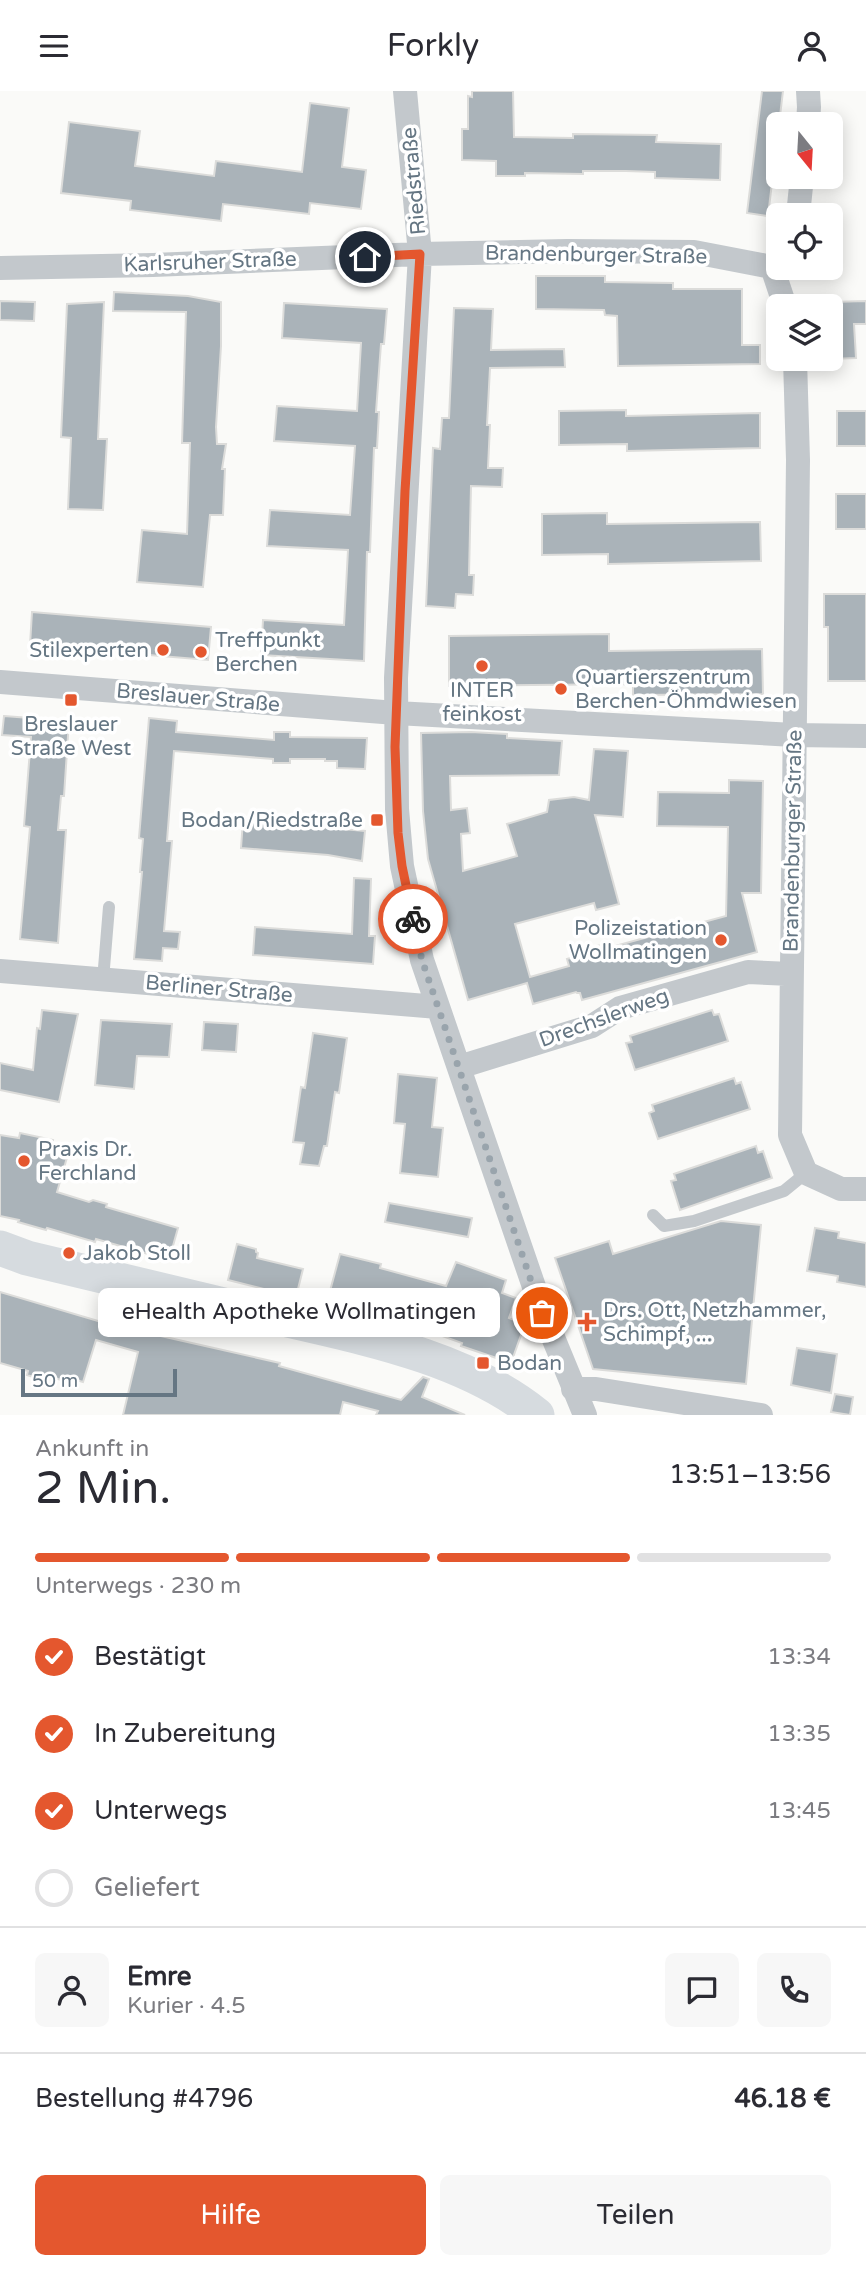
<!DOCTYPE html>
<html lang="de">
<head>
<meta charset="utf-8">
<style>
	:root { --surface:#fff; --page:#f7f7f7; --text:#2b2b33; --muted:#7c7c81; --line:#e1e1e2; --accent:#e4572e }
	body { margin:0; font-family:"Varela Round",sans-serif; background:var(--page); color:var(--text); height:100vh; display:flex; flex-direction:column; font-size:26px; white-space:nowrap }
	* { box-sizing:border-box; margin:0 }
	p { font-size:23px; color:var(--muted) }
	.icon { flex:none; width:38px; height:38px; fill:none; stroke:currentColor; stroke-width:2; stroke-linecap:round; stroke-linejoin:round }
	.map { position:relative; height:1324px; overflow:hidden }
	.panel { display:flex; flex-direction:column; background:var(--surface); flex:1 }
	.panel>* { flex:none }
	.needle { width:46px; rotate:162deg }
	.tools { position:absolute; left:766px; top:21px; display:grid; gap:14px }
	.tools a { display:grid; place-items:center; width:77px; height:77px; border-radius:10px; background:var(--surface); box-shadow:0 4px 18px #0003; font-size:35px }
	.scale { position:absolute; left:21px; bottom:18px; width:156px; box-sizing:border-box; padding-left:7px; border:4px solid #657683; border-top:0; font-size:19px; line-height:24px; white-space:nowrap; color:#657683; -webkit-text-stroke:5px #fff; paint-order:stroke }
	.pin { position:absolute; display:grid; place-items:center; width:60px; height:60px; color:#fff; margin:-30px; border:4px solid #fff; border-radius:50%; box-shadow:0 2px 7px #0007 }
	.courier { position:absolute; display:grid; place-items:center; width:70px; height:70px; margin:-35px; border:5px solid #e4572e; border-radius:50%; background:#fff; color:#222; box-shadow:0 2px 9px #0007 }
	.bubble { position:absolute; height:49px; border-radius:10px; background:var(--surface); box-shadow:0 4px 18px #0003; font-size:23px; font-weight:600; line-height:49px; text-align:center }
	.head em { font-style:normal; font-weight:600 }
	.head div { display:flex; flex-direction:column-reverse }
	.head { display:flex; align-items:center; justify-content:space-between; height:119px; padding:0 35px }
	h1 { font-size:46px; font-weight:600; line-height:52px }
	.bar { display:grid; grid-template-columns:repeat(4,1fr); gap:10px 7px; align-content:center; height:84px; padding:0 35px }
	.bar i { height:9px; border-radius:5px; background:var(--line) }
	.bar .current { background:var(--accent) }
	.bar p { grid-column:span 4 }
	.line { display:flex; align-items:center; gap:18px; padding:0 35px; border-top:2px solid var(--line) }
	.line div { flex:1 }
	.round { display:grid; place-items:center; flex:none; width:74px; height:74px; border-radius:10px; background:var(--page) }
	ol { padding:0 35px; list-style:none }
	li { display:flex; align-items:center; gap:21px; height:77px }
	li p { margin-inline-start:auto }
	li .icon { padding:7px; border-radius:50%; background:var(--accent); color:#fff; stroke-width:4 }
	li:last-child { color:var(--muted) }
	li i { width:38px; height:38px; border:4px solid var(--line); border-radius:50% }
	.button { display:flex; gap:14px; margin-top:auto; padding:14px 35px }
	.button a { flex:1; height:80px; border-radius:10px; background:var(--accent); color:#fff; font-size:28px; font-weight:600; line-height:80px; text-align:center }
	.button a+a { background:var(--page); color:var(--text) }
	header { display:flex; justify-content:space-between; align-items:center; height:91px; padding:0 35px; background:var(--surface); font-size:32px; font-weight:600 }
	.map>svg:first-child { display:block }
	.building { fill:#aab3b9; stroke:#dcdcda; stroke-width:2 }
	.lines { fill:none; stroke-linecap:round; stroke-linejoin:round }
	.lane { stroke:#c3c8cc; stroke-width:12 }
	.street { stroke:#c3c8cc; stroke-width:24 }
	.secondary { stroke:#d6dbdf; stroke-width:35 }
	.done { stroke:#99a4ac; stroke-width:7; stroke-dasharray:0 12.6 }
	.route { stroke:#e4572e; stroke-width:9 }
	.poi-dot { fill:#e4572e; stroke:#fff; stroke-width:2.5 }
	.labels { text-anchor:middle; dominant-baseline:central; stroke-width:7; stroke-linejoin:round; paint-order:stroke }
	.street-label { font-size:21px; fill:#657683; stroke:#fff }
	.poi-label { font-size:21px; fill:#657683; stroke:#fff; text-anchor:start }
</style>
</head>
<body>
<header><svg class="icon" aria-label="menu" viewBox="0 0 24 24"><path d="M4 6h16M4 12h16M4 18h16"/></svg>Forkly<svg class="icon" aria-label="person" viewBox="0 0 24 24"><circle cx="12" cy="8" r="4"/><path d="M4 21q1-7 8-7t8 7"/></svg></header>
<div class="map">
<svg width="866" height="1324" viewBox="0 0 866 1324">
	<rect width="100%" height="100%" fill="#fafaf8"/>
	<path class="building" d="M472,0H513L514,46L573,47V43L657,44L656,51L721,53L720,89L655,87V81L626,80H583V83L525,82V85H496V70L462,69V38H468V5L472,6Z
		M762,0H783L768,125L747,122Z
		M310,12L349,17L342,76L366,79L361,118L310,112L309,123L223,113L221,130L130,119L131,110L61,102L69,31L140,40L135,75L214,85L216,70L302,81Z
		M536,185H605V191L673,192V198H742V254H760V273L618,275L617,225L605,224L604,219L536,218Z
		M114,201L188,205L221,211V255L216,336L217,353H226L222,378H225L223,424H210L203,496L137,491L142,439L187,443L190,352H182L186,221L113,220Z
		M0,210L35,211L34,230L0,229Z
		M866,210V233H854L856,267L831,268V211Z
		M104,211L98,348H107L103,419L68,418L71,347L61,346L67,213Z
		M284,212L387,218L384,253H381L376,321H379L377,357H374L370,461H367L364,570L261,564L263,529L344,534L348,459L267,455L270,419L350,424L355,355L274,350L277,315L357,320L361,252L282,247Z
		M454,217L493,218L491,259L564,258L565,276L490,277L487,334H490L488,377H503L502,396L471,395L469,484H474L473,504L456,503L455,517L426,515L433,357L440,358L442,327H449Z
		M626,319V325L760,322V357L627,360V353L559,354V320Z
		M837,320H866V355H837Z
		M836,403H866V438H836Z
		M607,422V433L760,431L761,470L608,473V463L542,464V423Z
		M824,503H866V590H828V536H824Z
		M32,521L211,536L208,569L30,554Z
		M609,543V560L762,558L763,603L633,604V593L449,595V545Z
		M4,625L69,630L64,705H61L58,739H66L58,852L20,848L30,736L24,735L31,646L2,644Z
		M149,627L177,630L176,641L274,649V641H290V646L367,647L365,678L337,677V670H325V668H290V672H273V668L174,660L167,750H172L164,840L180,841L178,858L163,857L162,870L134,868L142,781H140L143,748L139,747Z
		M471,641L507,643V647L562,650L559,684L450,685L451,719L467,717L470,742L461,743L463,780L517,765L507,733L547,721L549,709L574,706L589,709L594,658L628,660L623,726L595,724L619,813L596,819L594,812L515,833L530,886L569,875L567,868L584,863L582,857L604,854V858L726,825L728,736L657,735L658,701L729,702V689L763,690L761,802H742L757,861L582,909L580,902H577L576,901L533,913L527,892L468,909L428,768L423,720L421,642Z
		M243,729L365,740L362,770L328,764L241,757Z
		M354,787L371,788L369,845H375L373,873L253,864L255,836L352,843Z
		M42,919L78,923L59,1011L0,999V972L33,979L37,937L40,938Z
		M712,919L714,924L719,923L728,950L635,979L626,952L632,951L630,945Z
		M101,929L172,933L169,966L137,965L134,998L95,994Z
		M204,931L238,933L236,961L202,959Z
		M313,942L347,947L339,1002L335,1001L327,1055H324L319,1075L300,1073L304,1052L293,1051L301,996L305,997Z
		M398,983L437,987L432,1036L443,1037L438,1086L400,1082L405,1033L394,1032Z
		M734,987L736,993L741,991L750,1018L658,1048L649,1022L654,1020L652,1014Z
		M20,1042L53,1049L51,1059L68,1063L57,1101L89,1111L93,1109L107,1113L106,1116L178,1137L169,1169L96,1148L95,1151L47,1137L46,1139L18,1131L19,1129L0,1125V1044L19,1047Z
		M756,1055L758,1062L763,1060L772,1087L680,1119L671,1090L676,1089L674,1083Z
		M389,1112L472,1127L468,1146L385,1131Z
		M721,1130L761,1134L746,1293L593,1278L555,1167L609,1150L613,1163Z
		M815,1137L839,1141L838,1147L866,1152V1196L837,1191L838,1185L807,1180Z
		M237,1153L256,1158V1161L258,1162L257,1167L303,1178L296,1206L228,1189Z
		M340,1163L381,1173L380,1177L446,1195L456,1171L506,1189L502,1202L516,1207L509,1227L525,1233L511,1272L461,1255L462,1252L431,1241L434,1236L369,1216L370,1210L330,1200Z
		M0,1201L142,1243L143,1241L280,1272L279,1275L401,1309L423,1286L429,1288L422,1306L465,1324H376L378,1320L343,1311L340,1324H123L138,1261L96,1249L83,1291L66,1286L65,1290L47,1285L46,1290L27,1284L28,1280L0,1272Z
		M797,1257L837,1263L831,1302L791,1294Z
		M835,1303L853,1306L850,1324L831,1321Z"/>
	<g class="lines">
		<path class="lane" d="M103,889L109,816
			M653,1124L664,1135L694,1130L784,1100L806,1082"/>
		<path class="street" d="M405,0L420,163L396,587L397,718L402,775L422,869L543,1222L585,1324
			M808,33L809,16L808,0
			M798,124L802,86
			M0,177L153,174L420,163L567,160L694,161L772,176L785,215
			M795,268L798,369L790,1044L806,1082L841,1098H866
			M0,591L396,622L794,644L866,645
			M0,880L438,916
			M459,976L592,935L620,917L748,881L791,883
			M573,1298H596L761,1324"/>
		<path class="secondary" d="M0,1157L27,1167C108,1187 189,1206 270,1225C360,1246 464,1265 537,1324"/>
	</g>
	<g class="lines">
		<path class="done" d="M413,828L422,869L542,1222"/>
		<path class="route" d="M365,166L420,163L405,400L395,656L398,742L402,775L413,828"/>
	</g>
	<g class="poi-dot">
		<circle cx="163" cy="559" r="7"/>
		<circle cx="201" cy="561" r="7"/>
		<circle cx="482" cy="575" r="7"/>
		<circle cx="561" cy="598" r="7"/>
		<rect x="64" y="602" width="14" height="14" rx="3.5"/>
		<rect x="370" y="722" width="14" height="14" rx="3.5"/>
		<circle cx="721" cy="849" r="7"/>
		<circle cx="24" cy="1070" r="7"/>
		<circle cx="69" cy="1162" r="7"/>
		<path d="M583.5 1220.5h7v7h7v7h-7v7h-7v-7h-7v-7h7z"/>
		<rect x="476" y="1265" width="14" height="14" rx="3.5"/>
	</g>
	<g class="labels">
		<g class="street-label">
			<text transform="translate(414 90) rotate(-95)">Riedstraße</text>
			<text transform="translate(596 164) rotate(1)">Brandenburger Straße</text>
			<text transform="translate(210 171) rotate(-2)">Karlsruher Straße</text>
			<text transform="translate(198 607) rotate(5)">Breslauer Straße</text>
			<text transform="translate(793 750) rotate(-89)">Brandenburger Straße</text>
			<text transform="translate(219 898) rotate(5)">Berliner Straße</text>
			<text transform="translate(604 927) rotate(-20)">Drechslerweg</text>
		</g>
		<g class="poi-label">
			<text x="215" y="549">Treffpunkt<tspan x="215" dy="24">Berchen</tspan></text>
			<text x="149" y="559" text-anchor="end">Stilexperten</text>
			<text x="575" y="586">Quartierszentrum<tspan x="575" dy="24">Berchen-Öhmdwiesen</tspan></text>
			<text x="482" y="599" text-anchor="middle">INTER<tspan x="482" dy="24">feinkost</tspan></text>
			<text x="71" y="633" text-anchor="middle">Breslauer<tspan x="71" dy="24">Straße West</tspan></text>
			<text x="363" y="729" text-anchor="end">Bodan/Riedstraße</text>
			<text x="707" y="837" text-anchor="end">Polizeistation<tspan x="707" dy="24">Wollmatingen</tspan></text>
			<text x="38" y="1058">Praxis Dr.<tspan x="38" dy="24">Ferchland</tspan></text>
			<text x="83" y="1162">Jakob Stoll</text>
			<text x="603" y="1219">Drs. Ott, Netzhammer,<tspan x="603" dy="24">Schimpf, ...</tspan></text>
			<text x="497" y="1272">Bodan</text>
		</g>
	</g>
</svg>
<div class="tools">
<a><svg class="needle" viewBox="-14 -14 28 28"><path d="M0-13l5 13h-10z" fill="#e53935"/><path d="M0 13l5-13h-10z" fill="#7c7c81"/></svg></a>
<a><svg class="icon" aria-label="locate" viewBox="0 0 24 24"><circle cx="12" cy="12" r="6"/><path d="M12 2v4M12 18v4M2 12h4M18 12h4"/></svg></a>
<a><svg class="icon" aria-label="layers" viewBox="0 0 24 24"><path d="M12 4l9 5-9 5-9-5zM3 14l9 5 9-5"/></svg></a>
</div>
<div class="scale">50 m</div>
<div class="pin" style="left:542px;top:1222px;background:#ea580c"><svg class="icon" aria-label="bag" viewBox="0 0 24 24"><path d="M5 8h14l-1 12H6zM9 8a3 3 0 0 1 6 0"/></svg></div>
<div class="pin" style="left:365px;top:166px;background:#1f2937"><svg class="icon" aria-label="home" viewBox="0 0 24 24"><path d="M3 11l9-7 9 7M6 9v11h12V9"/></svg></div>
<div class="courier" style="left:413px;top:828px"><svg class="icon" aria-label="bike" viewBox="0 0 24 24"><circle cx="6" cy="16" r="4"/><circle cx="18" cy="16" r="4"/><path d="M6 16l4-8h5l3 8M10 8l3 8H6M13 5h3"/></svg></div>
<div class="bubble" style="left:98px;top:1197px;width:402px">eHealth Apotheke Wollmatingen</div>
</div>
<section class="panel">
<div class="head"><div><h1>2 Min.</h1><p>Ankunft in</p></div><em>13:51–13:56</em></div>
<div class="bar"><i class="current"></i><i class="current"></i><i class="current"></i><i></i><p>Unterwegs · 230 m</p></div>
<ol>
<li><svg class="icon" aria-label="check" viewBox="0 0 24 24"><path d="M5 12l5 5 9-10"/></svg>Bestätigt<p>13:34</p></li>
<li><svg class="icon" aria-label="check" viewBox="0 0 24 24"><path d="M5 12l5 5 9-10"/></svg>In Zubereitung<p>13:35</p></li>
<li><svg class="icon" aria-label="check" viewBox="0 0 24 24"><path d="M5 12l5 5 9-10"/></svg>Unterwegs<p>13:45</p></li>
<li><i></i>Geliefert</li>
</ol>
<div class="line" style="height:126px"><a class="round"><svg class="icon" aria-label="person" viewBox="0 0 24 24"><circle cx="12" cy="8" r="4"/><path d="M4 21q1-7 8-7t8 7"/></svg></a><div><b>Emre</b><p>Kurier · 4.5</p></div><a class="round"><svg class="icon" aria-label="chat" viewBox="0 0 24 24"><path d="M4 5h16v11H9l-5 4z"/></svg></a><a class="round"><svg class="icon" aria-label="phone" viewBox="0 0 24 24"><path d="M5 4h4l2 5-3 2q2 4 5 5l2-3 5 2v4C11 20 4 13 5 4z"/></svg></a></div>
<div class="line" style="height:91px"><div>Bestellung #4796</div><b>46.18 €</b></div>
<div class="button"><a>Hilfe</a><a>Teilen</a></div>
</section>
</body>
</html>
